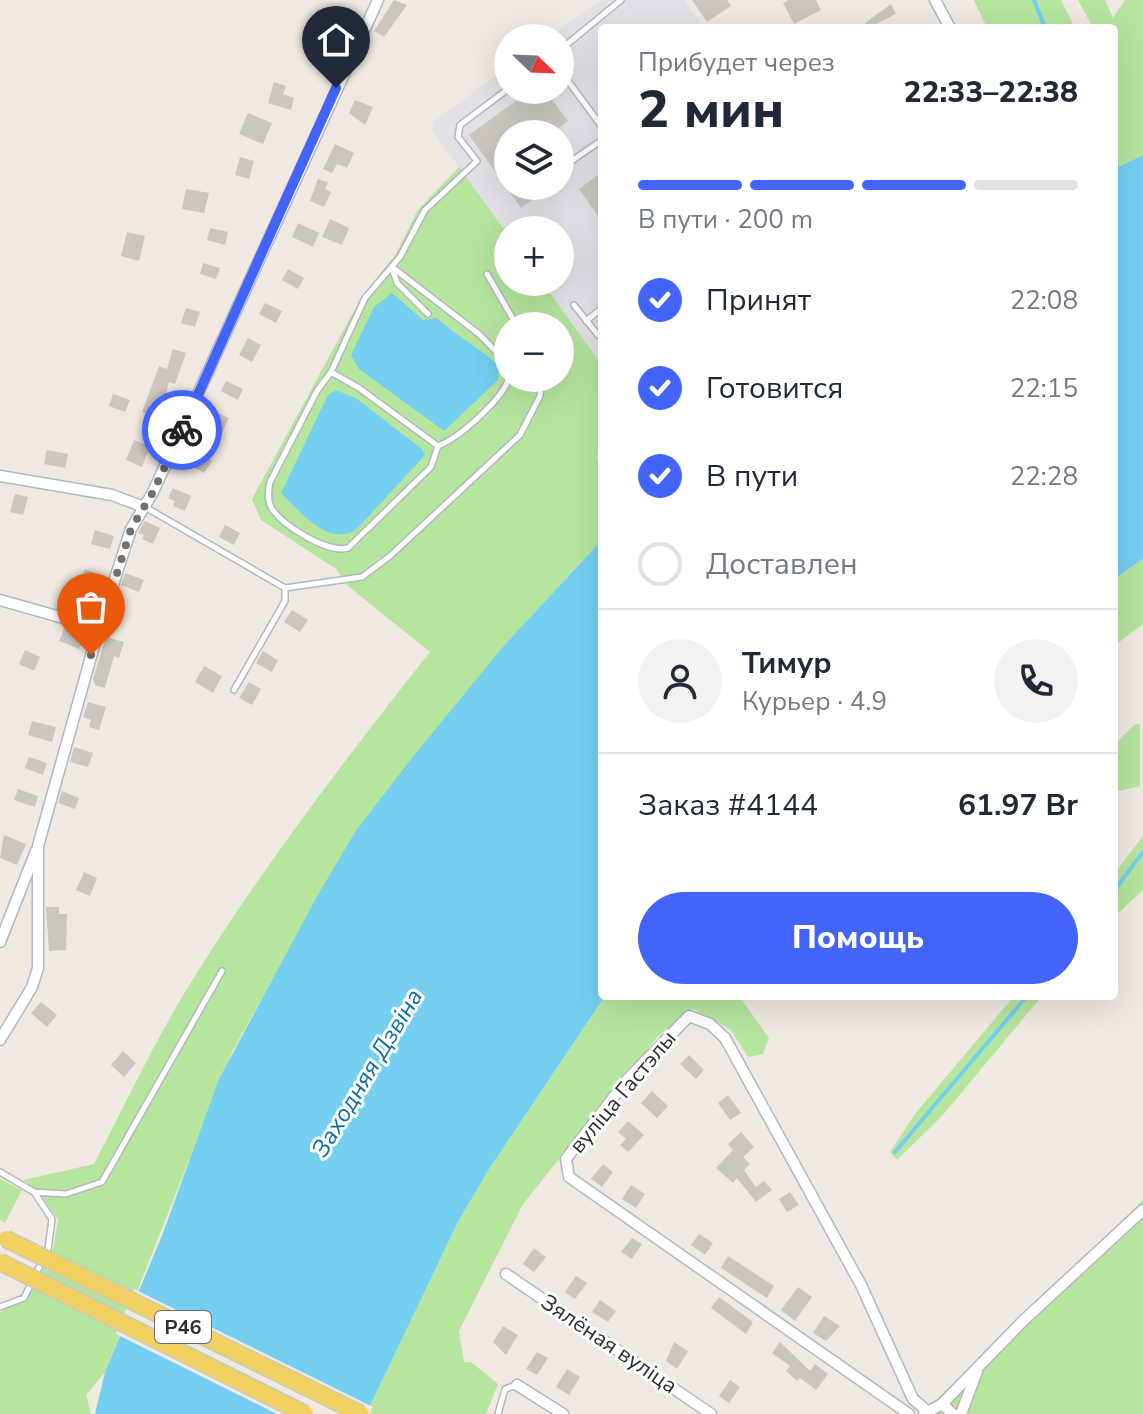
<!DOCTYPE html>
<html lang="ru">
<head>
<meta charset="utf-8">
<style>
	:root { --surface:#fff; --page:#f2f2f3; --text:#1f2937; --muted:#747a83; --line:#e0e1e3; --accent:#4264fb }
	body { margin:0; font-family:"Nunito Sans",sans-serif; background:var(--page); color:var(--text); height:100vh; display:flex; flex-direction:column; font-size:30px; white-space:nowrap }
	* { box-sizing:border-box; margin:0 }
	p { font-size:26px; color:var(--muted) }
	.icon { flex:none; width:44px; height:44px; fill:none; stroke:currentColor; stroke-width:2; stroke-linecap:round; stroke-linejoin:round }
	.map { position:relative; flex:1; overflow:hidden }
	.side { position:absolute; left:598px; top:24px; width:520px; height:976px; display:flex; flex-direction:column; background:var(--surface); border-radius:8px; box-shadow:0 8px 32px #0002 }
	.side>* { flex:none }
	.needle { width:52px; rotate:113deg }
	.buttons { position:absolute; left:494px; top:24px; display:grid; gap:16px }
	.buttons a { display:grid; place-items:center; width:80px; height:80px; border-radius:50%; background:var(--surface); box-shadow:0 8px 32px #0002; font-size:40px }
	.pin { position:absolute; display:grid; place-items:center; width:68px; height:68px; color:#fff; margin:-82px -34px; border-radius:50% 50% 50% 0; rotate:-45deg; box-shadow:0 0 8px #0007 }
	.pin .icon { rotate:45deg }
	.courier { position:absolute; display:grid; place-items:center; width:80px; height:80px; margin:-40px; border:6px solid #4264fb; border-radius:50%; background:#fff; color:#222; box-shadow:0 2px 10px #0007 }
	.head em { font-style:normal; font-weight:800 }
	.head div { display:flex; flex-direction:column-reverse }
	.head { display:flex; align-items:center; justify-content:space-between; height:136px; padding:0 40px }
	h1 { font-size:52px; font-weight:800; line-height:60px }
	.bar { display:grid; grid-template-columns:repeat(4,1fr); gap:12px 8px; align-content:center; height:96px; padding:0 40px }
	.bar i { height:10px; border-radius:6px; background:var(--line) }
	.bar .current { background:var(--accent) }
	.bar p { grid-column:span 4 }
	.line { display:flex; align-items:center; gap:20px; padding:0 40px; border-top:2px solid var(--line) }
	.line div { flex:1 }
	.round { display:grid; place-items:center; flex:none; width:84px; height:84px; border-radius:42px; background:var(--page) }
	ol { padding:0 40px; list-style:none }
	li { display:flex; align-items:center; gap:24px; height:88px }
	li p { margin-inline-start:auto }
	li .icon { padding:8px; border-radius:50%; background:var(--accent); color:#fff; stroke-width:4 }
	li:last-child { color:var(--muted) }
	li i { width:44px; height:44px; border:4px solid var(--line); border-radius:50% }
	.cta { display:flex; gap:16px; margin-top:auto; padding:16px 40px }
	.cta a { flex:1; height:92px; border-radius:48px; background:var(--accent); color:#fff; font-size:32px; font-weight:800; line-height:92px; text-align:center }
	.map>svg:first-child { display:block }
	.industrial { fill:#e3e1e8; fill-rule:evenodd }
	.green { fill:#b6e59e; fill-rule:evenodd }
	.water { fill:#75cff0 }
	.pier { fill:#efe9e1 }
	.lines { fill:none; stroke-linecap:round; stroke-linejoin:round }
	.stream { stroke:#75cff0; stroke-width:4 }
	.building { fill:#cbc7bf }
	.lane-casing { stroke:#b4b7c1; stroke-width:8 }
	.street-casing { stroke:#b4b7c1; stroke-width:13 }
	.lane { stroke:#fff; stroke-width:5 }
	.street { stroke:#fff; stroke-width:10 }
	.primary-bridge-casing { stroke:#c9c9c9; stroke-width:19; stroke-linecap:butt }
	.primary-bridge { stroke:#f2d163; stroke-width:16 }
	.done { stroke:#726f6d; stroke-width:8; stroke-dasharray:0 14.4 }
	.route { stroke:#4264fb; stroke-width:10 }
	.labels { text-anchor:middle; dominant-baseline:central; stroke-width:6; stroke-linejoin:round; paint-order:stroke }
	.shield { fill:#fff; stroke:#6d6d6d; stroke-width:2 }
	.shield-label { font-size:20px; font-weight:bold; fill:#2e2e2e }
	.street-label { font-size:22px; fill:#2e2e2e; stroke:#fff }
	.water-label { font-size:24px; font-style:italic; fill:#0d6fa3; stroke:#fff }
</style>
</head>
<body>
<div class="map">
<svg width="1143" height="1414" viewBox="0 0 1143 1414">
	<rect width="100%" height="100%" fill="#efe9e1"/>
	<path class="industrial" d="M601,0H685L703,28H602V365L542,282H560V230H508V235L432,130L433,122L508,67V90H560V38H548ZM508,134H560V186H508Z"/>
	<path class="green" d="M974,0H1061L1075,28H987Z
		M1078,0H1105L1113,18L1125,0H1143V155L1114,169V28H1093Z
		M459,167L508,235V282H542L602,365V452L596,457L602,465V540L507,642L355,832L232,1052L105,1372L86,1395L91,1414H0V1312L27,1300L53,1249L58,1220L39,1191L23,1180L94,1164C124,1107 152,1047 185,992C258,873 343,762 430,652L348,586L336,569L261,520L252,499L362,296L396,254L417,211ZM508,326H560V378H508Z
		M1143,559V624L1114,646V579Z
		M1140,724V786L1114,792V745L1134,725Z
		M1143,836V890L1114,917V874Z
		M605,996H739L769,1038L763,1054L748,1057L730,1029L693,1009L658,1036L523,1204L459,1331L464,1362H471L498,1384L486,1414H366L458,1222L489,1169Z
		M1014,996H1042L942,1116L897,1160L890,1152L915,1114Z
		M0,1179L22,1190L5,1223L0,1220Z
		M1143,1200V1414H938V1398Z"/>
	<path class="water" d="M1143,155V559L1114,579V169Z
		M392,293L423,320L437,318C456,336 479,347 499,366L498,380L444,431L359,369L351,355L374,307Z
		M336,390L357,399L422,449L425,455L356,530C329,547 300,512 281,493L328,395Z
		M602,540L605,996L489,1169L458,1222L366,1414H95L105,1372L163,1233L219,1079L315,900L355,832L411,759L507,642Z"/>
	<path class="pier" d="M134,1289L373,1407L370,1414H277L116,1334Z"/>
	<g class="lines">
		<path class="stream" d="M1034,0L1045,28
			M1114,891L1143,852
			M895,1152L1027,996"/>
	</g>
	<path class="building" d="M394,0L407,5L384,37L374,31Z
		M692,0H727L731,6L707,22Z
		M789,0H816L821,10L794,24L783,3Z
		M891,4L896,14L868,28L865,23Z
		M318,9L336,17L326,40L313,34L315,28L310,26Z
		M274,82L286,86L283,94L294,98L291,110L268,103Z
		M531,90H545L568,121L551,134H508V186H534L540,194L521,208L469,135Z
		M355,100L373,107L365,125L349,113Z
		M248,113L272,123L263,144L239,134Z
		M335,144L354,153L347,168L337,164L332,173L323,169Z
		M240,157L254,161L249,179L235,175Z
		M598,175L602,181V222L579,189Z
		M318,179L328,182L325,189L331,192L324,207L310,201Z
		M186,189L209,193L204,213L182,209Z
		M330,219L349,228L342,245L322,237Z
		M298,223L319,233L313,247L292,237Z
		M210,228L228,232L225,245L207,240Z
		M127,232L145,236L139,261L121,256Z
		M203,263L220,268L216,279L200,274Z
		M288,269L304,278L298,289L282,280Z
		M265,303L282,311L276,323L259,314Z
		M186,308L200,312L195,327L181,323Z
		M248,338L261,345L252,362L239,355Z
		M173,349L186,353L175,384L169,382L160,418L142,412L159,366L167,369Z
		M226,381L243,389L238,400L221,391Z
		M113,394L130,400L125,412L109,406Z
		M212,411L229,418L221,435L204,428Z
		M134,440L150,446L142,467L126,460Z
		M47,450L68,454L65,468L44,464Z
		M197,452L212,461L204,473L186,462L192,453L195,455Z
		M173,488L191,496L185,511L173,506L175,501L168,498Z
		M15,494L28,497L23,515L10,512Z
		M145,521L160,528L153,544L142,539L144,535L138,533Z
		M225,525L240,533L234,545L219,537Z
		M95,530L114,536L110,549L91,544Z
		M85,569L95,573L93,579L99,581L95,593L78,586Z
		M125,573L144,580L139,592L121,585Z
		M292,610L308,620L300,632L284,622Z
		M65,627L85,634L79,649L59,641Z
		M106,637L124,642L119,658L114,656L105,688L95,685L93,679Z
		M25,650L40,657L34,671L19,664Z
		M263,651L278,660L272,672L256,663Z
		M204,666L222,676L213,693L195,682Z
		M249,682L261,689L252,705L239,698Z
		M88,702L106,707L99,730L89,727L91,720L83,717Z
		M32,721L56,727L52,742L28,735Z
		M74,747L93,753L88,767L70,762Z
		M29,757L47,763L43,775L25,768Z
		M18,789L38,796L35,807L14,800Z
		M62,791L79,798L75,809L58,803Z
		M4,835L26,844L17,865L0,858Z
		M84,872L97,878L90,896L76,890Z
		M46,907H59V914H67L66,950L49,951Z
		M41,1002L57,1015L47,1027L31,1013Z
		M123,1051L136,1063L124,1077L111,1065Z
		M689,1055L704,1070L696,1079L680,1064Z
		M652,1091L668,1106L657,1118L641,1103Z
		M728,1095L741,1113L730,1120L718,1103Z
		M628,1121L644,1135L628,1152L620,1145L626,1139L618,1132Z
		M741,1132L754,1147L743,1157L750,1164L744,1170L756,1187L764,1181L772,1190L756,1202L737,1178L733,1183L716,1168L733,1150L728,1144Z
		M603,1164L613,1172L602,1187L591,1179Z
		M631,1185L645,1194L636,1208L622,1199Z
		M790,1192L799,1205L787,1212L779,1199Z
		M699,1234L713,1243L705,1255L691,1245Z
		M632,1238L642,1244L632,1259L621,1252Z
		M534,1248L546,1257L534,1272L523,1264Z
		M728,1256L774,1286L767,1298L721,1268Z
		M576,1276L587,1283L575,1299L565,1292Z
		M798,1287L812,1297L795,1321L781,1310Z
		M719,1297L753,1322L746,1334L711,1308Z
		M600,1300L616,1311L608,1322L592,1312Z
		M824,1316L840,1326L826,1341L813,1333Z
		M503,1326L518,1335L506,1355L493,1342Z
		M674,1342L688,1351L677,1369L666,1361Z
		M780,1342L810,1371L815,1364L828,1374L816,1390L800,1378L797,1381L786,1371L790,1366L772,1353Z
		M537,1352L548,1358L537,1375L526,1369Z
		M567,1369L580,1377L569,1395L556,1387Z
		M730,1380L740,1387L729,1403L719,1396Z"/>
	<g class="lines">
		<g class="lane-casing">
			<path id="lane" d="M560,50L621,0
				M560,70L602,127
				M508,89L460,125L458,137L477,161L425,210L400,257L365,298L331,372L317,391L270,482C268,491 267,499 271,507C280,525 329,554 348,548L431,467L438,446C459,438 502,400 509,378
				M560,169L602,140
				M392,267L479,334L508,364
				M392,268L397,283L428,314
				M487,274L517,326
				M574,305L598,335
				M586,321L602,308
				M331,372L359,388L438,446
				M145,507L285,588V601L234,690
				M285,588L362,577L390,556L520,435L540,396L541,378
				M0,1172L34,1192L52,1219L48,1249L24,1298L0,1307
				M34,1192L66,1194L102,1182L222,971
				M498,1414L505,1389L517,1385"/>
		</g>
		<g class="street-casing">
			<path id="street" d="M935,0L950,28
				M0,476L112,495L144,507
				M0,600L99,628
				M0,942L36,851
				M0,1040L32,987L38,968V846L99,628L131,529L153,492L378,0
				M506,1274L711,1414
				M517,1385L563,1414
				M942,1404L953,1414
				M909,1414L569,1177L566,1159L626,1081L689,1016L710,1024L725,1038L861,1285L913,1399L926,1410
				M924,1414L942,1404L1024,1320L1143,1210
				M961,1414L977,1371"/>
		</g>
		<use href="#lane" class="lane"/>
		<use href="#street" class="street"/>
		<g class="primary-bridge-casing">
			<path id="primary-bridge" d="M6,1239L361,1414
				M0,1262L305,1414"/>
		</g>
		<use href="#primary-bridge" class="primary-bridge"/>
	</g>
	<g class="lines">
		<path class="done" d="M91,655L131,529L153,492L182,430"/>
		<path class="route" d="M182,430L336,88"/>
	</g>
	<g class="labels">
		<rect class="shield" x="155" y="1311" width="56" height="32" rx="6"/>
		<g class="shield-label">
			<text x="183" y="1327">Р46</text>
		</g>
		<g class="street-label">
			<text transform="translate(623 1092) rotate(-50)">вуліца Гастэлы</text>
			<text transform="translate(609 1344) rotate(34)">Зялёная вуліца</text>
		</g>
		<g class="water-label">
			<text transform="translate(367 1073) rotate(-59)">Заходняя Дзвіна</text>
		</g>
	</g>
</svg>
<div class="buttons">
<a><svg class="needle" viewBox="-14 -14 28 28"><path d="M0-13l5 13h-10z" fill="#e53935"/><path d="M0 13l5-13h-10z" fill="#747a83"/></svg></a>
<a><svg class="icon" aria-label="layers" viewBox="0 0 24 24"><path d="M12 4l9 5-9 5-9-5zM3 14l9 5 9-5"/></svg></a>
<a>+</a>
<a>−</a>
</div>
<div class="pin" style="left:91px;top:655px;background:#ea580c"><svg class="icon" aria-label="bag" viewBox="0 0 24 24"><path d="M5 8h14l-1 12H6zM9 8a3 3 0 0 1 6 0"/></svg></div>
<div class="pin" style="left:336px;top:88px;background:#1f2937"><svg class="icon" aria-label="home" viewBox="0 0 24 24"><path d="M3 11l9-7 9 7M6 9v11h12V9"/></svg></div>
<div class="courier" style="left:182px;top:430px"><svg class="icon" aria-label="bike" viewBox="0 0 24 24"><circle cx="6" cy="16" r="4"/><circle cx="18" cy="16" r="4"/><path d="M6 16l4-8h5l3 8M10 8l3 8H6M13 5h3"/></svg></div>
<section class="side">
<div class="head"><div><h1>2 мин</h1><p>Прибудет через</p></div><em>22:33–22:38</em></div>
<div class="bar"><i class="current"></i><i class="current"></i><i class="current"></i><i></i><p>В пути · 200 m</p></div>
<ol>
<li><svg class="icon" aria-label="check" viewBox="0 0 24 24"><path d="M5 12l5 5 9-10"/></svg>Принят<p>22:08</p></li>
<li><svg class="icon" aria-label="check" viewBox="0 0 24 24"><path d="M5 12l5 5 9-10"/></svg>Готовится<p>22:15</p></li>
<li><svg class="icon" aria-label="check" viewBox="0 0 24 24"><path d="M5 12l5 5 9-10"/></svg>В пути<p>22:28</p></li>
<li><i></i>Доставлен</li>
</ol>
<div class="line" style="height:144px"><a class="round"><svg class="icon" aria-label="person" viewBox="0 0 24 24"><circle cx="12" cy="8" r="4"/><path d="M4 21q1-7 8-7t8 7"/></svg></a><div><b>Тимур</b><p>Курьер · 4.9</p></div><a class="round"><svg class="icon" aria-label="phone" viewBox="0 0 24 24"><path d="M5 4h4l2 5-3 2q2 4 5 5l2-3 5 2v4C11 20 4 13 5 4z"/></svg></a></div>
<div class="line" style="height:104px"><div>Заказ #4144</div><b>61.97 Br</b></div>
<div class="cta"><a>Помощь</a></div>
</section>
</div>
</body>
</html>
